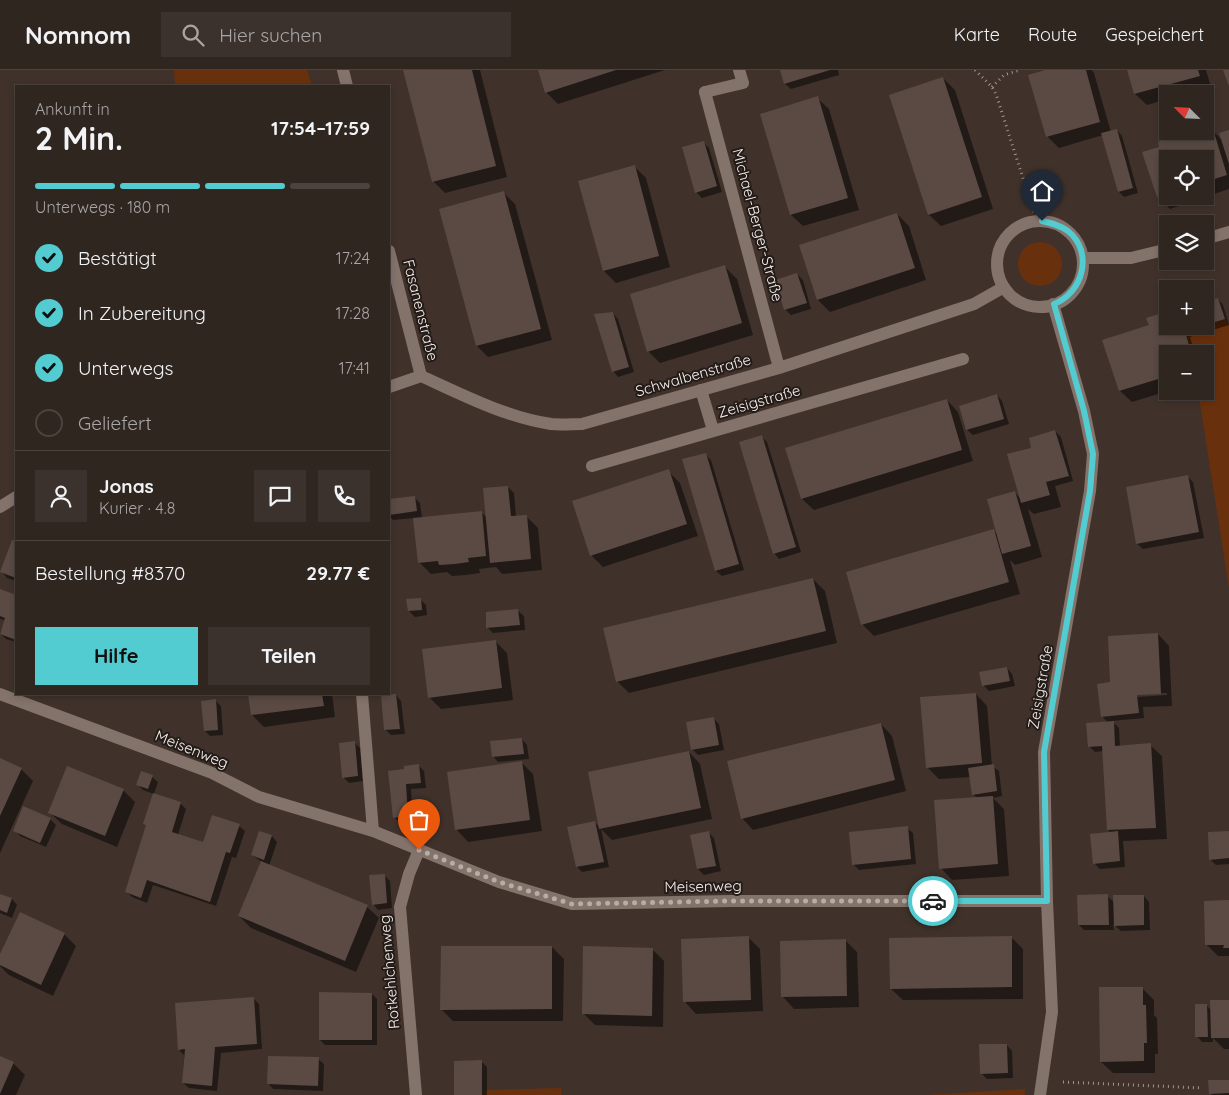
<!DOCTYPE html>
<html lang="de">
<head>
<meta charset="utf-8">
<style>
	:root { --surface:#302620; --page:#3c322d; --text:#f1f3f6; --muted:#a8a5a5; --line:#4b433e; --accent:#52ccd0 }
	body { margin:0; font-family:Quicksand,sans-serif; background:var(--page); color:var(--text); height:100vh; display:flex; flex-direction:column; font-size:19px; white-space:nowrap }
	* { box-sizing:border-box; margin:0 }
	p { font-size:16px; color:var(--muted) }
	.icon { flex:none; width:28px; height:28px; fill:none; stroke:currentColor; stroke-width:2; stroke-linecap:round; stroke-linejoin:round }
	.map { position:relative; flex:1; overflow:hidden }
	.drawer { position:absolute; left:15px; top:15px; width:375px; height:610px; display:flex; flex-direction:column; background:var(--surface); border-radius:0px; box-shadow:0 2px 8px #0003,0 0 0 1px var(--line) }
	.drawer>* { flex:none }
	.needle { width:32px; rotate:294deg }
	.buttons { position:absolute; left:1159px; top:15px; display:grid; gap:10px }
	.buttons a { display:grid; place-items:center; width:55px; height:55px; border-radius:0px; background:var(--surface); box-shadow:0 2px 8px #0003,0 0 0 1px var(--line); font-size:25px }
	.pin { position:absolute; display:grid; place-items:center; width:42px; height:42px; color:#fff; margin:-51px -21px; border-radius:50% 50% 50% 0; rotate:-45deg; box-shadow:0 0 5px #0007 }
	.pin .icon { rotate:45deg }
	.courier { position:absolute; display:grid; place-items:center; width:50px; height:50px; margin:-25px; border:4px solid #52ccd0; border-radius:50%; background:#fff; color:#222; box-shadow:0 1px 6px #0007 }
	.head em { font-style:normal; font-weight:700 }
	.head div { display:flex; flex-direction:column-reverse }
	.head { display:flex; align-items:center; justify-content:space-between; height:85px; padding:0 20px }
	h1 { font-size:32px; font-weight:700; line-height:38px }
	.bar { display:grid; grid-template-columns:repeat(4,1fr); gap:8px 5px; align-content:center; height:60px; padding:0 20px }
	.bar i { height:6px; border-radius:4px; background:var(--line) }
	.bar .selected { background:var(--accent) }
	.bar p { grid-column:span 4 }
	.line { display:flex; align-items:center; gap:12px; padding:0 20px; border-top:1px solid var(--line) }
	.line div { flex:1 }
	.round { display:grid; place-items:center; flex:none; width:52px; height:52px; border-radius:0px; background:var(--page) }
	ol { padding:0 20px; list-style:none }
	li { display:flex; align-items:center; gap:15px; height:55px }
	li p { margin-inline-start:auto }
	li .icon { padding:5px; border-radius:50%; background:var(--accent); color:#111; stroke-width:4 }
	li:last-child { color:var(--muted) }
	li i { width:28px; height:28px; border:2px solid var(--line); border-radius:50% }
	.button { display:flex; gap:10px; margin-top:auto; padding:10px 20px }
	.button a { flex:1; height:58px; border-radius:0px; background:var(--accent); color:#111; font-size:20px; font-weight:700; line-height:58px; text-align:center }
	.button a+a { background:var(--page); color:var(--text) }
	header { display:flex; align-items:center; gap:30px; box-sizing:border-box; height:70px; padding:0 25px; background:var(--surface); border-bottom:1px solid var(--line) }
	header strong { font-size:24px }
	nav { display:flex; gap:28px; margin-inline-start:auto; font-size:18px }
	.search { width:350px; height:45px; background:var(--page); display:flex; align-items:center; gap:12px; box-sizing:border-box; padding:0 18px; border-radius:0px; color:var(--muted); font-size:19px }
	.map>svg:first-child { display:block }
	.green { fill:#69300d }
	.shadow { fill:#0007; fill-rule:evenodd }
	.building { fill:#5a4a43 }
	.lines { fill:none; stroke-linecap:round; stroke-linejoin:round }
	.path { stroke:#a19690; stroke-width:3; stroke-dasharray:1 4; stroke-linecap:butt }
	.service { stroke:#84736b; stroke-width:12 }
	.minor { stroke:#84736b; stroke-width:12 }
	.done { stroke:#b7aca6; stroke-width:5; stroke-dasharray:0 9 }
	.route { stroke:#52ccd0; stroke-width:6 }
	.labels { text-anchor:middle; dominant-baseline:central; stroke-width:4; stroke-linejoin:round; paint-order:stroke }
	.street-label { font-size:15px; fill:#f7eee9; stroke:#221b18 }
</style>
</head>
<body>
<header>
<strong>Nomnom</strong>
<div class="search"><svg class="icon" aria-label="search" viewBox="0 0 24 24"><circle cx="10" cy="10" r="6"/><path d="M15 15l6 6"/></svg>Hier suchen</div>
<nav><a>Karte</a><a>Route</a><a>Gespeichert</a></nav>
</header>
<div class="map">
<svg width="1229" height="1025" viewBox="0 0 1229 1025">
	<rect width="100%" height="100%" fill="#40322b"/>
	<path class="green" d="M174,0H307L312,16H175Z
		M1018 194a22 22 0 1 1 44 0a22 22 0 1 1-44 0Z
		M1225,249L1229,255V518L1198,321H1205V284H1192L1185,261Z
		M561,1018V1025H485L486,1020Z
		M1025,1019V1025H926Z"/>
	<path class="shadow" d="M405,0H480L507,107L445,123L433,111Z
		M539,0H665L558,34L546,22Z
		M781,0H838L839,5L791,19L785,14Z
		M1050,0H1092L1094,3L1111,62L1117,60L1122,66L1138,123L1124,127L1119,122L1103,65L1059,78L1047,66Z
		M1129,0H1206L1211,17L1188,24H1168V29L1147,35L1135,24Z
		M943,8L955,20L993,139L941,156L929,145Z
		M817,28L829,39L859,140L803,156L791,145Z
		M1213,61L1222,70L1229,62V119L1170,139L1158,127L1144,83L1162,77L1194,62L1198,66ZM1168,89H1205V126H1168Z
		M703,72L709,78L722,122L702,128L696,122Z
		M634,96L646,108L670,197L616,213L604,201L579,112Z
		M503,122L515,134L552,270L488,287L477,276Z
		M897,144L909,156L926,210L830,242L818,230L801,175Z
		M725,197L737,209L753,265L660,293L648,281Z
		M797,204L803,210L811,239L791,245L785,239Z
		M1218,229L1223,235L1229,255L1190,267L1195,284H1168V321L1132,332L1120,321L1168,256H1205V233Z
		M613,243L618,249L634,302L618,307L613,301Z
		M997,325L1002,331L1009,354L973,365L967,360Z
		M947,330L958,342L973,391L814,440L802,429Z
		M1055,361L1061,367L1073,411L1055,416L1061,437L1034,444L1028,439L1042,487L1015,495L1010,490L1020,524L874,566L862,554L994,461L998,465L1015,423L1021,429Z
		M762,367L767,372L801,482L779,489L774,483Z
		M705,384L711,390L744,500L722,506L716,501Z
		M668,401L680,413L698,466L603,497L591,485Z
		M1188,407L1193,412L1204,468L1143,479L1137,474Z
		M508,417L514,423L516,447L526,446L538,458L542,500L502,504L496,497L479,499L480,503L466,505L452,506L447,502L431,504L419,492L415,448L393,450L389,446V430L414,427L420,433L422,448L482,443L486,447Z
		M13,471L16,472V511L7,508L2,502Z
		M813,509L825,521L837,573L629,623L617,611Z
		M0,521L16,527V572L6,569L0,563L5,550L0,549Z
		M420,529L426,535L427,545L415,547L409,541Z
		M518,541L524,546L525,560L493,563L487,557Z
		M1158,564L1169,576L1172,636L1143,637L1144,648L1112,651L1119,658L1120,676L1150,675L1162,686L1167,769L1123,771L1125,797L1100,799L1094,793L1111,763L1108,760L1103,681L1095,682L1089,676L1108,653L1102,646L1110,613ZM1167,623V625L1137,627L1134,624Z
		M495,571L507,583L513,630L441,639L429,627Z
		M1007,598L1012,604L1015,616L989,621L983,615Z
		M250,624H332L335,647L264,657L252,645Z
		M976,624L987,636L992,696L999,701L1002,726L993,728L1004,739L1009,806L952,810L941,798L977,728L973,724L971,707L939,709L927,697Z
		M396,625L401,631L405,664L391,665L385,659Z
		M216,631L221,636L223,665L210,666L205,661Z
		M713,648L719,654L724,680L698,685L692,679Z
		M881,654L892,666L906,721L753,760L742,748Z
		M522,669L527,675L529,689L498,692L493,686Z
		M355,673L360,678L363,711L349,713L343,707Z
		M689,682L700,694L712,749L612,770L601,759L609,797L582,802L577,797L595,753L600,757Z
		M0,690L21,699L33,711L0,783Z
		M521,692L533,704L542,761L468,772L457,760L448,703Z
		M418,695L424,701L426,718L411,719L413,752L400,753L394,747L406,701Z
		M152,707L158,712L154,724L143,720L138,715Z
		M123,720L135,732L117,777L62,754L50,743Z
		M180,733L186,739L178,765L204,774L239,756L245,761L236,788L232,787L216,836L153,815L147,833L132,827L127,822L147,756L144,753Z
		M50,749L56,755L46,777L20,766L15,760Z
		M907,758L913,763L916,794L859,800L853,794Z
		M1229,762V794L1216,795L1210,789Z
		M709,763L714,768L721,801L704,805L698,799L691,766Z
		M272,766L277,772L269,796L367,837L379,848L356,902L251,858L239,846L262,792L252,785Z
		M384,805L390,811L392,838L378,840L373,834Z
		M0,825L12,829L17,835L12,848L0,843Z
		M1107,826L1115,833L1144,826L1149,832L1150,860L1121,861L1113,854L1114,860H1084L1079,855Z
		M1229,832V886H1218L1206,874Z
		M64,864L76,876L53,926L9,905L0,896V887Z
		M748,867L760,879L763,941L696,944L685,932Z
		M1011,867L1023,879V929L903,930L891,919Z
		M845,870L857,882L859,937L794,939L783,927Z
		M552,877L564,889L563,951H453L441,939Z
		M652,879L664,891L663,957L595,955L583,943Z
		M1142,918L1154,930V945L1157,948L1158,984H1155V1003H1113L1101,992Z
		M372,924L377,929V975H325L320,970Z
		M254,929L259,934L262,979L221,983L217,1021L189,1018L183,1013L184,985L179,980Z
		M1229,931V979H1224L1213,968V972H1202L1197,966L1207,936L1211,940Z
		M1007,975L1012,981L1013,1008L987,1009L981,1003Z
		M0,988L13,993L25,1005L16,1025H0Z
		M318,989L324,994L323,1021L273,1019L268,1013Z
		M482,992L487,997V1025H455Z
		M1229,1011V1025H1212L1210,1023Z"/>
	<path class="building" d="M403,0H472L496,96L432,112Z
		M538,0H616L545,23Z
		M780,0H830L784,14Z
		M1045,0H1086L1100,52L1046,67L1028,5Z
		M1127,0H1198L1200,6L1134,24Z
		M1223,0H1229V16Z
		M943,7L982,127L928,145L889,25Z
		M818,26L848,128L790,145L760,44Z
		M1117,59L1133,118L1118,122L1101,63Z
		M1213,59L1227,105L1205,112V89H1168V124L1157,127L1142,82L1159,77L1158,72L1176,66L1190,61H1194L1196,65Z
		M1229,60V94L1219,63Z
		M704,71L717,116L695,123L682,77Z
		M635,95L659,186L603,201L578,111Z
		M504,121L541,259L476,276L439,139Z
		M897,143L915,198L817,230L799,175Z
		M725,195L742,253L647,282L630,224Z
		M797,203L807,233L784,240L775,210Z
		M1218,228L1225,249L1205,255V232Z
		M1168,241V256H1200L1185,261L1191,283L1168,284V291H1166L1168,306L1119,321L1102,270L1149,255L1146,248Z
		M613,242L629,297L612,302L594,244Z
		M997,324L1004,349L966,360L959,336Z
		M947,329L962,380L801,429L785,378Z
		M1055,360L1069,406L1046,412L1050,425L1021,433L1007,384L1031,378L1029,368Z
		M762,365L796,477L773,484L739,372Z
		M706,383L739,494L715,501L682,389Z
		M669,399L687,454L590,486L572,431Z
		M1188,405L1199,462L1136,474L1126,417Z
		M508,416L511,446L527,445L531,489L490,493L483,418Z
		M1015,421L1031,476L1002,484L987,429Z
		M415,426L417,441L389,445V429Z
		M482,441L486,486L468,488L469,492L455,494L439,495L438,491L418,493L413,448Z
		M994,459L1009,512L861,555L846,502Z
		M12,470L16,471V508L0,502Z
		M813,508L826,561L616,612L603,558Z
		M0,519L16,525V570L0,564L5,548L0,546Z
		M421,528L422,540L408,541L406,529Z
		M518,539L520,555L486,558V542Z
		M1158,563L1161,624L1137,625L1139,643L1101,647L1097,614L1110,612L1108,566Z
		M496,570L502,618L428,628L422,579Z
		M1007,597L1010,611L982,616L979,602Z
		M976,623L982,693L926,698L920,627Z
		M248,624H322L324,636L251,645Z
		M396,624L400,659L384,660L381,625Z
		M216,629L218,660L204,661L201,631Z
		M714,647L719,675L691,680L686,652Z
		M1114,651L1115,676L1151,673L1156,758L1107,760L1102,676L1088,677L1086,653Z
		M881,653L895,710L741,749L727,691Z
		M522,668L524,684L492,687L490,671Z
		M355,671L358,706L342,708L339,673Z
		M689,681L701,738L599,759L588,702Z
		M0,688L22,698L0,746Z
		M522,691L530,750L455,760L447,702Z
		M419,694L421,713L406,714L408,746L393,748L388,701L404,699V696Z
		M994,694L997,721L972,725L968,698Z
		M67,696L124,719L105,766L48,743Z
		M141,701L153,705L148,719L136,715Z
		M153,723L181,732L172,762L203,772L212,745L240,754L230,783L226,782L210,832L147,810L141,828L125,822L146,755L143,754Z
		M993,726L998,794L939,799L934,730Z
		M23,736L51,748L40,773L13,761Z
		M595,751L604,792L576,797L567,757Z
		M908,756L911,789L852,795L849,762Z
		M259,761L272,765L264,790L251,785Z
		M709,761L716,796L697,799L690,765Z
		M1118,761L1120,791L1093,794L1090,764Z
		M1229,761V788L1209,790L1208,762Z
		M261,791L368,835L345,891L238,846Z
		M385,804L387,833L372,835L369,805Z
		M0,824L12,828L7,843L0,840Z
		M1108,824L1109,855H1078L1077,825Z
		M1113,825H1144V855L1114,856Z
		M1229,830V878H1223L1224,875H1205L1204,831Z
		M20,842L65,863L41,915L0,895V884Z
		M749,866L751,930L683,932L681,869Z
		M1012,866V917L890,919L889,868Z
		M846,869L847,926L781,927L780,871Z
		M441,876H552V939L440,940Z
		M583,876L653,878L652,946L582,944Z
		M1099,917H1143V935H1146L1147,973H1144V991L1100,992Z
		M319,922L372,923V970H319Z
		M254,927L257,974L215,977L212,1016L182,1013L185,979L178,980L175,933Z
		M1210,930H1229V968H1211Z
		M1195,934H1207L1208,967H1195Z
		M979,974H1007L1008,1003L980,1004Z
		M0,986L14,992L0,1024Z
		M268,986L319,987L318,1016L267,1014Z
		M482,990V1025H454V991Z
		M1208,1010H1229V1023L1209,1024Z"/>
	<g class="lines">
		<path class="path" d="M975,0L992,17L996,24L1037,152
			M992,17L1004,5L1020,0
			M1063,1012L1202,1018"/>
		<path class="service" d="M705,22L743,13L739,0
			M701,320L713,360
			M592,396L963,289"/>
		<path class="minor" d="M343,0L347,16
			M705,22L779,298
			M997 194a43 43 0 1 1 86 0a43 43 0 1 1-86 0Z
			M1205,169L1229,162
			M389,181L421,306
			M1083,188H1131L1168,179
			M389,317L421,306C463,325 505,347 551,354C561,355 572,354 582,354L779,298L974,234L1004,217
			M0,437L16,427
			M0,624L212,703L259,727L373,761L499,812L572,834L730,831H1047
			M362,624L373,761
			M416,1025L400,837L409,804L419,780
			M1040,1025L1052,942L1047,831L1044,682L1090,421L1093,384L1084,341L1053,234"/>
	</g>
	<g class="lines">
		<path class="done" d="M419,780L499,812L572,834L730,831H933"/>
		<path class="route" d="M933,831H1047L1044,682L1090,421L1093,384L1084,341L1054,234C1083,223 1094,182 1068,161C1060,155 1051,153 1042,151"/>
	</g>
	<g class="labels">
		<g class="street-label">
			<text transform="translate(758 155) rotate(75)">Michael-Berger-Straße</text>
			<text transform="translate(421 240) rotate(76)">Fasanenstraße</text>
			<text transform="translate(693 305) rotate(-16)">Schwalbenstraße</text>
			<text transform="translate(759 331) rotate(-16)">Zeisigstraße</text>
			<text transform="translate(1040 617) rotate(-80)">Zeisigstraße</text>
			<text transform="translate(192 679) rotate(22)">Meisenweg</text>
			<text transform="translate(703 816) rotate(-1)">Meisenweg</text>
			<text transform="translate(389 902) rotate(-95)">Rotkehlchenweg</text>
		</g>
	</g>
</svg>
<div class="buttons">
<a><svg class="needle" viewBox="-14 -14 28 28"><path d="M0-13l5 13h-10z" fill="#e53935"/><path d="M0 13l5-13h-10z" fill="#a8a5a5"/></svg></a>
<a><svg class="icon" aria-label="locate" viewBox="0 0 24 24"><circle cx="12" cy="12" r="6"/><path d="M12 2v4M12 18v4M2 12h4M18 12h4"/></svg></a>
<a><svg class="icon" aria-label="layers" viewBox="0 0 24 24"><path d="M12 4l9 5-9 5-9-5zM3 14l9 5 9-5"/></svg></a>
<a>+</a>
<a>−</a>
</div>
<div class="pin" style="left:419px;top:780px;background:#ea580c"><svg class="icon" aria-label="bag" viewBox="0 0 24 24"><path d="M5 8h14l-1 12H6zM9 8a3 3 0 0 1 6 0"/></svg></div>
<div class="pin" style="left:1042px;top:151px;background:#1f2937"><svg class="icon" aria-label="home" viewBox="0 0 24 24"><path d="M3 11l9-7 9 7M6 9v11h12V9"/></svg></div>
<div class="courier" style="left:933px;top:831px"><svg class="icon" aria-label="car" viewBox="0 0 24 24"><path d="M5 17H2v-5l4-1 3-4h7l3 4 3 1v5h-3M9 17h6M6 11h13"/><circle cx="7" cy="17" r="2"/><circle cx="17" cy="17" r="2"/></svg></div>
<section class="drawer">
<div class="head"><div><h1>2 Min.</h1><p>Ankunft in</p></div><em>17:54–17:59</em></div>
<div class="bar"><i class="selected"></i><i class="selected"></i><i class="selected"></i><i></i><p>Unterwegs · 180 m</p></div>
<ol>
<li><svg class="icon" aria-label="check" viewBox="0 0 24 24"><path d="M5 12l5 5 9-10"/></svg>Bestätigt<p>17:24</p></li>
<li><svg class="icon" aria-label="check" viewBox="0 0 24 24"><path d="M5 12l5 5 9-10"/></svg>In Zubereitung<p>17:28</p></li>
<li><svg class="icon" aria-label="check" viewBox="0 0 24 24"><path d="M5 12l5 5 9-10"/></svg>Unterwegs<p>17:41</p></li>
<li><i></i>Geliefert</li>
</ol>
<div class="line" style="height:90px"><a class="round"><svg class="icon" aria-label="person" viewBox="0 0 24 24"><circle cx="12" cy="8" r="4"/><path d="M4 21q1-7 8-7t8 7"/></svg></a><div><b>Jonas</b><p>Kurier · 4.8</p></div><a class="round"><svg class="icon" aria-label="chat" viewBox="0 0 24 24"><path d="M4 5h16v11H9l-5 4z"/></svg></a><a class="round"><svg class="icon" aria-label="phone" viewBox="0 0 24 24"><path d="M5 4h4l2 5-3 2q2 4 5 5l2-3 5 2v4C11 20 4 13 5 4z"/></svg></a></div>
<div class="line" style="height:65px"><div>Bestellung #8370</div><b>29.77 €</b></div>
<div class="button"><a>Hilfe</a><a>Teilen</a></div>
</section>
</div>
</body>
</html>
